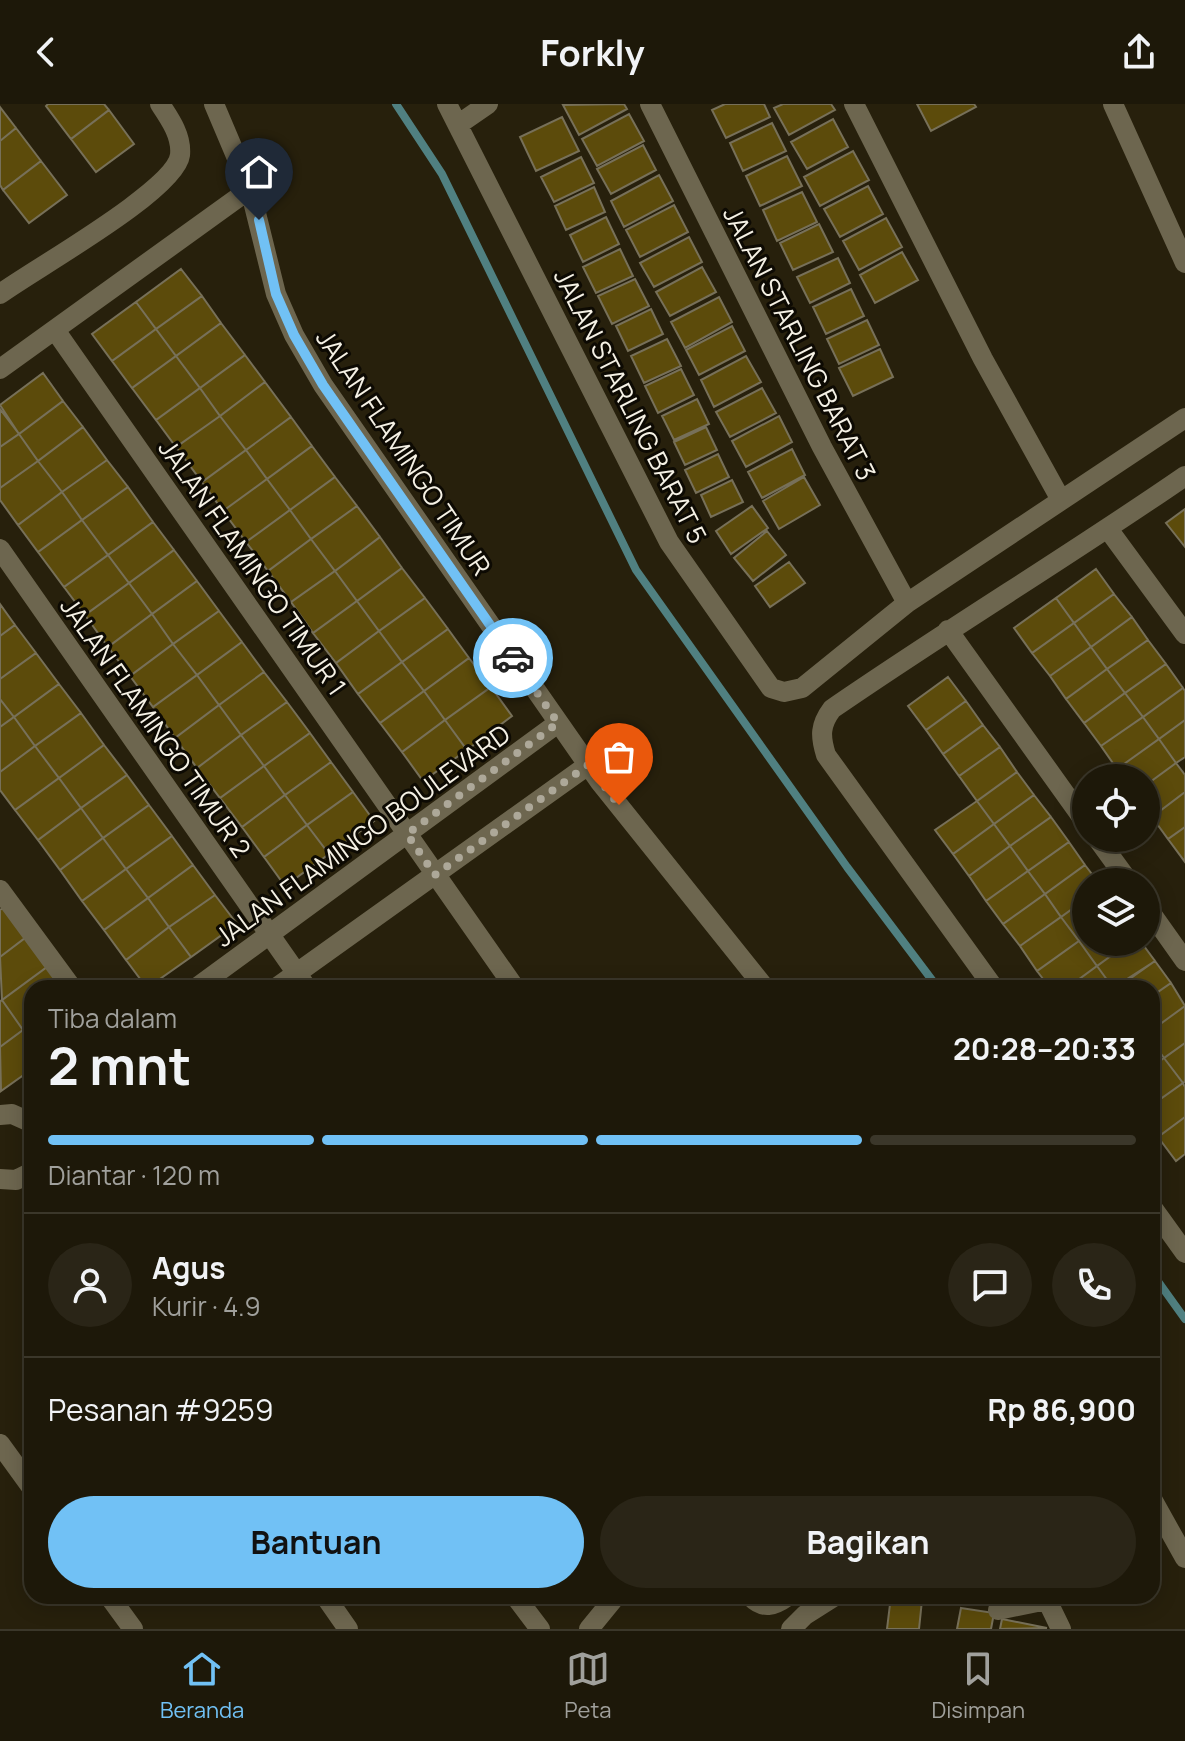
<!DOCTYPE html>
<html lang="id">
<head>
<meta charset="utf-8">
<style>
	:root { --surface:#1d1809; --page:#2a2517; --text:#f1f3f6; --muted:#a0a09c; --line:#3b372a; --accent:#71c1f5 }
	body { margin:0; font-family:Manrope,sans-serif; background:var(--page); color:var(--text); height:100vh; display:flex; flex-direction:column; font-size:30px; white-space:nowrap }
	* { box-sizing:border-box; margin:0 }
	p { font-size:26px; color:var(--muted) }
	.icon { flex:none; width:44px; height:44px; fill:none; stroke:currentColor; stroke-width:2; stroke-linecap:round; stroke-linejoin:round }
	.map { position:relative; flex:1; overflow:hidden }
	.sheet { position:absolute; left:24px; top:876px; width:1136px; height:624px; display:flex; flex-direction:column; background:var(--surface); border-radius:24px; box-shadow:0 4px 20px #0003,0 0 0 2px var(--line) }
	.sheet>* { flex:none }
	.tools { position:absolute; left:1072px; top:660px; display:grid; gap:16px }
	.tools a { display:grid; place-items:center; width:88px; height:88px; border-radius:50%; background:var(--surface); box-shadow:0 4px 20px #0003,0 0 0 2px var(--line); font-size:40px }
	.pin { position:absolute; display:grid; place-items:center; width:68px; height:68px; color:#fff; margin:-82px -34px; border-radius:50% 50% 50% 0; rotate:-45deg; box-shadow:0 0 8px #0007 }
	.pin .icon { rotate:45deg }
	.courier { position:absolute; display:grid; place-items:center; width:80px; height:80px; margin:-40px; border:6px solid #71c1f5; border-radius:50%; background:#fff; color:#222; box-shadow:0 2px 10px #0007 }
	.head em { font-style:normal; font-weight:700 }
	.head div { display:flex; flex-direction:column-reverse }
	.head { display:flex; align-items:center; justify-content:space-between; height:136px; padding:0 24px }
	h1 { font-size:52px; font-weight:700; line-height:60px }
	.bar { display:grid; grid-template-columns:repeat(4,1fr); gap:12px 8px; align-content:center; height:96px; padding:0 24px }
	.bar i { height:10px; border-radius:6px; background:var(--line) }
	.bar .on { background:var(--accent) }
	.bar p { grid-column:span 4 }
	.line { display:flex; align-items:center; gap:20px; padding:0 24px; border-top:2px solid var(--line) }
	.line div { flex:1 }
	.round { display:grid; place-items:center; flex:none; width:84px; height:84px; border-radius:42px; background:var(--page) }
	.action { display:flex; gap:16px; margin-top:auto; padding:16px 24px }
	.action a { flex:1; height:92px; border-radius:48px; background:var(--accent); color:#111; font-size:32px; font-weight:700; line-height:92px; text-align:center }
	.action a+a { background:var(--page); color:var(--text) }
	header { display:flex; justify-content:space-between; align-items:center; height:104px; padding:0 24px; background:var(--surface); font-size:36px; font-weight:700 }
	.tab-bar { display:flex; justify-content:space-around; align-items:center; height:112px; border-top:2px solid var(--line); background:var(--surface); font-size:22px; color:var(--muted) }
	.tab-bar a { display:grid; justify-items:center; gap:4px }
	.tab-bar .on { color:var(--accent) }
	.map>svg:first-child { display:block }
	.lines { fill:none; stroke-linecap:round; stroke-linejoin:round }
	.stream { stroke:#508081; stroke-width:8 }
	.building { fill:#5c4b0b; stroke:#777059; stroke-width:2 }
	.minor { stroke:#6d664f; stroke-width:20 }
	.done { stroke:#ada899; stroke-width:8; stroke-dasharray:0 14.4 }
	.route { stroke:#71c1f5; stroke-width:10 }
	.labels { text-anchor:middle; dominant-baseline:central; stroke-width:6; stroke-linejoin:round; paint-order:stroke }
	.street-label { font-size:26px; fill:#f5f1e5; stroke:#0d0a03 }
</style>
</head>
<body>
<header><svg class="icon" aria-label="back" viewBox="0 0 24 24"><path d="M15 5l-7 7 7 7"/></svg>Forkly<svg class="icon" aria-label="share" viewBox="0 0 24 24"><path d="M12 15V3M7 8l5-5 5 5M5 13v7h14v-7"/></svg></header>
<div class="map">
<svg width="1185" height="1525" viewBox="0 0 1185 1525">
	<rect width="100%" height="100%" fill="#27200c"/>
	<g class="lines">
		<path class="stream" d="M396,0L442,70L636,466L847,763L938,884
			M1152,1169L1185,1215"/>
	</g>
	<path class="building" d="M48,0H104L109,6L71,35L46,2Z
		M624,0L627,5L579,31L563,1Z
		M725,0H764L770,13L726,34L712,6Z
		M783,0H831L835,6L789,31L774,4Z
		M917,0H974L976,3L931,27Z
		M0,3L16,24L0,37Z
		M109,6L134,40L96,68L71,35Z
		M629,10L644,37L597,62L582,35Z
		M562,13L579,47L536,67L520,33Z
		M833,15L848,43L807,65L791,38Z
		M772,19L786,47L743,67L730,39Z
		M16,24L41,57L3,86L0,81V37Z
		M643,41L656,66L611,90L597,65Z
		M853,47L869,76L820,102L804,73Z
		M787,52L802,82L760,102L746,72Z
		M581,53L594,79L554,98L541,73Z
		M41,57L67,91L29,119L3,86Z
		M659,71L673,97L624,123L611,97Z
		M868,82L883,110L840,133L824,105Z
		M594,83L605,108L566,126L555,102Z
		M802,88L817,118L777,137L763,106Z
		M674,101L688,128L640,153L626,126Z
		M606,113L619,140L583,158L570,131Z
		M886,114L902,143L859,166L843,137Z
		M819,120L833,148L793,166L780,139Z
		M689,133L702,158L654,183L640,159Z
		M620,145L633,172L596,189L583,163Z
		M902,148L918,176L875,199L860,171Z
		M838,154L850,179L810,199L797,173Z
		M702,163L716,188L670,212L656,188Z
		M181,165L202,192L156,225L136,198Z
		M635,175L649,202L612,220L598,192Z
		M851,185L864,212L826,230L813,203Z
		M202,192L221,219L176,252L156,225Z
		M719,193L732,218L685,244L671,218Z
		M136,198L156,225L112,257L92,230Z
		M651,205L663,230L628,247L616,222Z
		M867,216L879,241L839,260L827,235Z
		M221,219L245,251L200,284L176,252Z
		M732,222L745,247L699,271L686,246Z
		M156,225L176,252L132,284L112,257Z
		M667,235L681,262L644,279L631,252Z
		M880,245L893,273L853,292L839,264Z
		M245,251L265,278L220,312L200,284Z
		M176,252L200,284L156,316L132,284Z
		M746,252L761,278L714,303L701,276Z
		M681,265L694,291L658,309L645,282Z
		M43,269L63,297L19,330L0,301Z
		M265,278L291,313L246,346L220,312Z
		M200,284L220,312L176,343L156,316Z
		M762,284L776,309L730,333L716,308Z
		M697,295L709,320L674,336L662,312Z
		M63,297L83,323L38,357L19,330Z
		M0,305L19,330L0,343Z
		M220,312L246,346L202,378L176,343Z
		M779,312L792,338L746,363L732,337Z
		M291,313L312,342L267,375L246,346Z
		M83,323L107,356L62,388L38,357Z
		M706,323L717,346L685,361L674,338Z
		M19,330L38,357L0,384V343Z
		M312,342L335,373L290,406L267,375Z
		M792,345L805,371L762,394L748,368Z
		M246,346L267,375L223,407L202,378Z
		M718,350L729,373L696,389L685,366Z
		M107,356L128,383L82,416L62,388Z
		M38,357L62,388L18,421L0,396V384Z
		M335,373L357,402L311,435L290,406Z
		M804,373L820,401L779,425L763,397Z
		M267,375L290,406L246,438L223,407Z
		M732,376L743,398L711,413L701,391Z
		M128,383L153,418L108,451L82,416Z
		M62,388L82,416L38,448L18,421Z
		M357,402L380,433L335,467L311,435Z
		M752,402L768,424L731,450L716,427Z
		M1185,405V443L1166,419Z
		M290,406L311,435L268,467L246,438Z
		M82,416L108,451L64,483L38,448Z
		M153,418L174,446L129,479L108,451Z
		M767,427L786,451L753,477L734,454Z
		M380,433L402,464L357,497L335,467Z
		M311,435L335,467L291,498L268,467Z
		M174,446L197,477L152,510L129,479Z
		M108,451L129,479L85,511L64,483Z
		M789,458L805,479L770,503L755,482Z
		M402,464L425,494L379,527L357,497Z
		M1096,465L1114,490L1074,519L1056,494Z
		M335,467L357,497L313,529L291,498Z
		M197,477L219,507L173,540L152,510Z
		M129,479L152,510L108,543L85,511Z
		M1114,490L1132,513L1091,543L1074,519Z
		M425,494L448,525L402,558L379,527Z
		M1056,494L1074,519L1032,549L1014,524Z
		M357,497L379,527L336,559L313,529Z
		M0,500L15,521L0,532Z
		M219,507L242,538L197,571L173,540Z
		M152,510L173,540L130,572L108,543Z
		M1132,513L1148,536L1107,565L1091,543Z
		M1074,519L1091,543L1050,572L1032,549Z
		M15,521L36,549L0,575V532Z
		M448,525L469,554L424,587L402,558Z
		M379,527L402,558L358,590L336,559Z
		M1148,536L1166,560L1125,589L1107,565Z
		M242,538L264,568L219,601L197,571Z
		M173,540L197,571L153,603L130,572Z
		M1091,543L1107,565L1066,595L1050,572Z
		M36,549L59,580L14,613L0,595V575Z
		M469,554L491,583L445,616L424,587Z
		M402,558L424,587L380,619L358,590Z
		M1166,560L1183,584L1143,613L1125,589Z
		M1107,565L1125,589L1084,619L1066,595Z
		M264,568L287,598L241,631L219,601Z
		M197,571L219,601L175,634L153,603Z
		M948,573L966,597L926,626L908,602Z
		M59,580L81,609L35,642L14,613Z
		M491,583L512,612L467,646L445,616Z
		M1183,584L1185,587V616L1159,635L1143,613Z
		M424,587L445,616L402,648L380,619Z
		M1125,589L1143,613L1101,642L1084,619Z
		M0,595L14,613L0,623Z
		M966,597L983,621L943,650L926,626Z
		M287,598L310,629L264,662L241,631Z
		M219,601L241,631L197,664L175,634Z
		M81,609L104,641L59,674L35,642Z
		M14,613L35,642L0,668V623Z
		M1143,613L1159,635L1117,665L1101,642Z
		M445,616L467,646L423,677L402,648Z
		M1185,616V653L1176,659L1159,635Z
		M983,621L1000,643L959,672L943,650Z
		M310,629L331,658L285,691L264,662Z
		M241,631L264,662L220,694L197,664Z
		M1159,635L1176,659L1146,681V674H1124L1117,665Z
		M104,641L127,671L81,704L59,674Z
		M35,642L59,674L15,706L0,686V668Z
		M1000,643L1017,668L977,697L959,672Z
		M331,658L353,688L307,721L285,691Z
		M1176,659L1185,671V688L1152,713L1146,705V681Z
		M264,662L285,691L242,723L220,694Z
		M1017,668L1034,691L994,720L977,697Z
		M127,671L149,701L103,734L81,704Z
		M59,674L81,704L38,736L15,706Z
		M353,688L374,717L329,750L307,721Z
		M1185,688V723L1168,735L1152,713Z
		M285,691L307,721L264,753L242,723Z
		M1034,691L1051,713L1010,742L994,720Z
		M977,697L994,720L953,750L935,726Z
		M149,701L172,732L126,765L103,734Z
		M81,704L103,734L60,766L38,736Z
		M1051,713L1069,738L1028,767L1010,742Z
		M994,720L1010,742L969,772L953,750Z
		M307,721L329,750L285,782L264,753Z
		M1185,723V758L1168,735Z
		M172,732L193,761L148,794L126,765Z
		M103,734L126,765L82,797L60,766Z
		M1069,738L1085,761L1045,790L1028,767Z
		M1010,742L1028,767L986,797L969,772Z
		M193,761L215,791L169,823L148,794Z
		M1085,761L1098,778H1086V795L1061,813L1045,790Z
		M126,765L148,794L104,826L82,797Z
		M1028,767L1045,790L1003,820L986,797Z
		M1045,790L1061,813L1020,842L1003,820Z
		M215,791L237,820L191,853L169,823Z
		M148,794L169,823L126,856L104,826Z
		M1086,795V832L1079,837L1061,813Z
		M3,804L25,834L0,853V806Z
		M1061,813L1079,837L1037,867L1020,842Z
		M169,823L191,853L147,884L126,856Z
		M1086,832V838H1130L1097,862L1079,837Z
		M25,834L47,863L2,896L0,853Z
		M1079,837L1097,862L1067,884H1050L1037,867Z
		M1130,838H1141L1155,857L1113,884L1097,862Z
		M1155,857L1171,879L1152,892V884H1117Z
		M1097,862L1113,884H1067Z
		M47,863L62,884H32V919L23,926L2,896Z
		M1171,879L1185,902L1152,926V892Z
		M2,896L23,926L0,943V897Z
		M1185,902V939L1164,954L1152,937V926Z
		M23,926L32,938V965L1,987L0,943Z
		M1185,939V978L1183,979L1164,954Z
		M1164,954L1183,979L1152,1001V963Z
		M1183,979L1185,983V1013L1158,1033L1152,1024V1001Z
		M1185,1013V1050L1176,1057L1158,1033Z
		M891,1492L922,1496L919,1525H887Z
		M961,1504L994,1509L991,1525H957Z
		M1002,1515L1047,1524L1000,1525Z"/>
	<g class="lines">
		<path class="minor" d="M214,0L250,85L276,190L294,231L323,281L600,678L765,884
			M447,0L669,438L771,584L784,588L802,584L907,499L1185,314
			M650,0L822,343L907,499
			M854,0L983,255L1061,396
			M1113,0L1185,159
			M459,20L488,0
			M0,190C34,165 176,86 180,51C182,32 170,15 160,0
			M55,226L515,884
			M0,265L250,85
			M1108,425L1185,530
			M0,445L307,884
			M948,526L1086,719
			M1097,734L1129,778
			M0,786L72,884
			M1146,802L1185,857
			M196,884L558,619
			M276,884L588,661
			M994,884L826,651C820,632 820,621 832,605C948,525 1069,452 1185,372
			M0,1011L12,1010L32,1019
			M0,1075L16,1076L32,1068
			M1152,1103L1185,1149
			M0,1340L32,1384
			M1152,1395L1185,1454
			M109,1492L133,1525
			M325,1492L348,1525
			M515,1492L540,1525
			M750,1492C763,1506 774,1502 788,1492
			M1045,1492L1061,1525
			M998,1506L1047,1496
			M589,1525L616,1492
			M791,1525L805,1511L835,1492"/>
	</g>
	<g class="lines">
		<path class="done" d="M513,554L558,619L407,730L435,771L588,661L619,701"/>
		<path class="route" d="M259,116L276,190L294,231L323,281L513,554"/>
	</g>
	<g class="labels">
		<g class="street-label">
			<text transform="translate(800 239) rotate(63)">JALAN STARLING BARAT 3</text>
			<text transform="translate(631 302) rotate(63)">JALAN STARLING BARAT 5</text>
			<text transform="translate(404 348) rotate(56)">JALAN FLAMINGO TIMUR</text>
			<text transform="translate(253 463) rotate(55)">JALAN FLAMINGO TIMUR 1</text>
			<text transform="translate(156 623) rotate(55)">JALAN FLAMINGO TIMUR 2</text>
			<text transform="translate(362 731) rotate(-36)">JALAN FLAMINGO BOULEVARD</text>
		</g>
	</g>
</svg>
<div class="tools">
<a><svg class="icon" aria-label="locate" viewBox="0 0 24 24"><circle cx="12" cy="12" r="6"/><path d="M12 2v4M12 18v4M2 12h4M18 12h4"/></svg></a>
<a><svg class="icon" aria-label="layers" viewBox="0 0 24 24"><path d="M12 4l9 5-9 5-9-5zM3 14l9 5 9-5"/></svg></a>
</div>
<div class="pin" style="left:619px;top:701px;background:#ea580c"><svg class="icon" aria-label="bag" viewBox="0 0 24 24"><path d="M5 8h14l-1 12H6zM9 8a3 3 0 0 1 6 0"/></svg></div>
<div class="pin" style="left:259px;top:116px;background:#1f2937"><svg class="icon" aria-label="home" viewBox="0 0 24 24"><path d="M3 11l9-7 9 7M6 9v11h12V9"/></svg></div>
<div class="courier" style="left:513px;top:554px"><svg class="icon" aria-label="car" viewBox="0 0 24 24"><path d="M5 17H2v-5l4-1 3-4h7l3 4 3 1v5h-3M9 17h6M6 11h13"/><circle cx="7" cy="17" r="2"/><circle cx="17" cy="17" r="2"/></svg></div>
<section class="sheet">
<div class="head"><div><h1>2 mnt</h1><p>Tiba dalam</p></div><em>20:28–20:33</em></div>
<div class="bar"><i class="on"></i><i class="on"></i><i class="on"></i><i></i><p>Diantar · 120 m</p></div>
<div class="line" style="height:144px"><a class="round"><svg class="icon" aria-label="person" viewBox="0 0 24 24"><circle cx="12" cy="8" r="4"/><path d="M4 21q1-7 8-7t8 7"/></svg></a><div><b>Agus</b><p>Kurir · 4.9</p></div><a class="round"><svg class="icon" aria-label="chat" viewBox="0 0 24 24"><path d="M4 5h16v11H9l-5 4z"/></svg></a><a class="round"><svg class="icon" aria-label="phone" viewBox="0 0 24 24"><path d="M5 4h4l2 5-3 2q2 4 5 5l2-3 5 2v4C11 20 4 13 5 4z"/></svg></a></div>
<div class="line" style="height:104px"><div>Pesanan #9259</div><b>Rp 86,900</b></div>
<div class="action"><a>Bantuan</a><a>Bagikan</a></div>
</section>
</div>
<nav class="tab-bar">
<a class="on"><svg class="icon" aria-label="home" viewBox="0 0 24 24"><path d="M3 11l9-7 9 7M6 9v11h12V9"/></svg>Beranda</a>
<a><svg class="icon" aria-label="map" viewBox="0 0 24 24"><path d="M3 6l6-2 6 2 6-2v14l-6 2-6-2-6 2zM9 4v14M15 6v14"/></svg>Peta</a>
<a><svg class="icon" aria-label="saved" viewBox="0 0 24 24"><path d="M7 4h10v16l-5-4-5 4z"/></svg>Disimpan</a>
</nav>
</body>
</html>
